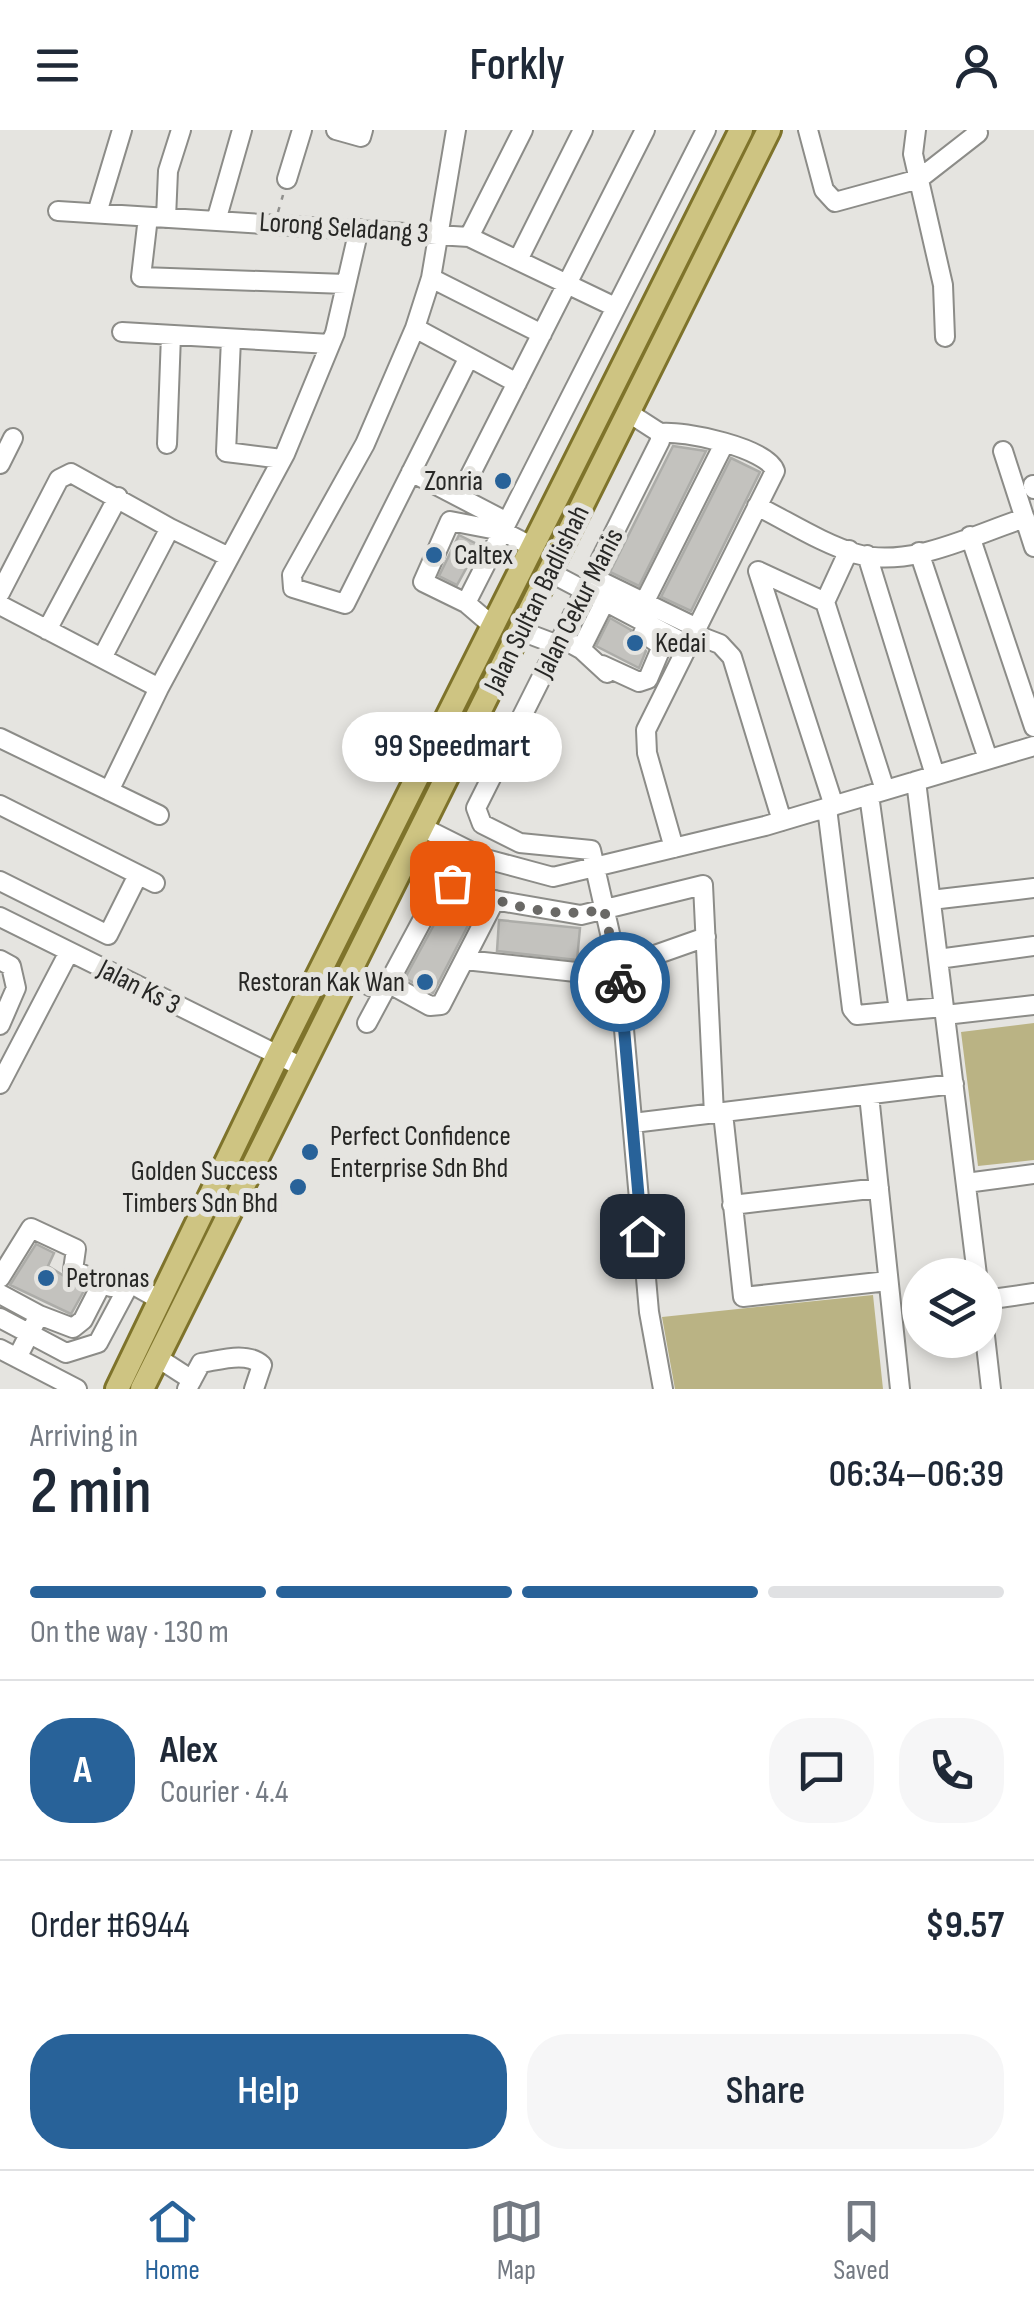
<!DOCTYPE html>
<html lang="en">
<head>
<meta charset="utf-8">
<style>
	:root { --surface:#fff; --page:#f6f6f7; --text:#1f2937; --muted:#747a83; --line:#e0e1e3; --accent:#286299 }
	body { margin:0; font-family:"Sofia Sans Condensed",sans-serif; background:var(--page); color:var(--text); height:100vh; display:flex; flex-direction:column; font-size:38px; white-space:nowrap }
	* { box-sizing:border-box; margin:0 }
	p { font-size:32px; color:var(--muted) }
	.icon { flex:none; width:55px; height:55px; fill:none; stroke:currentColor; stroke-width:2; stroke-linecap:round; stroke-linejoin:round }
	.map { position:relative; height:1259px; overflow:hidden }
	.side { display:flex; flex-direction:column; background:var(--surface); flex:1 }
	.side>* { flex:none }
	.buttons { position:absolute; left:902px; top:1128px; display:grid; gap:20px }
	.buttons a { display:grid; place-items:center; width:100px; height:100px; border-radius:50%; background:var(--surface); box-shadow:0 5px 15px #0003; font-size:50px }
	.pin { position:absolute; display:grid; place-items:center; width:85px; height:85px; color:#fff; margin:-42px; border-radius:20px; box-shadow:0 5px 15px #0006 }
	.courier { position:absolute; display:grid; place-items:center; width:100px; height:100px; margin:-50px; border:8px solid #286299; border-radius:50%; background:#fff; color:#222; box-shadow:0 2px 12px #0007 }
	.bubble { position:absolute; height:70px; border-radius:35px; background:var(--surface); box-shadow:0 5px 15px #0003; font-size:32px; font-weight:600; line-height:70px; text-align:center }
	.overview em { font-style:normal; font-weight:600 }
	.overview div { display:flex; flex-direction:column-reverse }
	.overview { display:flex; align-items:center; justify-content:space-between; height:170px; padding:0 30px }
	h1 { font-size:65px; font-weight:600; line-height:75px }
	.bar { display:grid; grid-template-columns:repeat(4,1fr); gap:15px 10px; align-content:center; height:120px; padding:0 30px }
	.bar i { height:12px; border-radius:8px; background:var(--line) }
	.bar .on { background:var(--accent) }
	.bar p { grid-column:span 4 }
	.line { display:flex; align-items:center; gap:25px; padding:0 30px; border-top:2px solid var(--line) }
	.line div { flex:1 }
	.round { display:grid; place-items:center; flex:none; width:105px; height:105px; border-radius:40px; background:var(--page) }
	.action { display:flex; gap:20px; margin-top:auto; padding:20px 30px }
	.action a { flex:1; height:115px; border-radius:40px; background:var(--accent); color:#fff; font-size:40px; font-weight:600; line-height:115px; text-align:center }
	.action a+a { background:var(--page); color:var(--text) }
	header { display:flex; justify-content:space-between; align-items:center; height:130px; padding:0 30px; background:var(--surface); font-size:45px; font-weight:600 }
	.menu { display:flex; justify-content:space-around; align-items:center; height:140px; border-top:2px solid var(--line); background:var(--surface); font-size:28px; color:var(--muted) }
	.menu a { display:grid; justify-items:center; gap:5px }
	.menu .on { color:var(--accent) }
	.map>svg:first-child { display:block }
	.green { fill:#bab384 }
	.building { fill:#c3c2be; stroke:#acaca8; stroke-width:2.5 }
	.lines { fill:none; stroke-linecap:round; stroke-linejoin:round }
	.minor-casing { stroke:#8c8c88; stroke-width:22 }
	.major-casing { stroke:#7e732b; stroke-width:28 }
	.path { stroke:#8f8f8c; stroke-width:2.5; stroke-dasharray:5 8; stroke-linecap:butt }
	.minor { stroke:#fff; stroke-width:18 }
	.major { stroke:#cec482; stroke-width:22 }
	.done { stroke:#6a6966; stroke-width:10; stroke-dasharray:0 18 }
	.route { stroke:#286299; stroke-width:12 }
	.poi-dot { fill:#286299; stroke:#e5e4e0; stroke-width:4 }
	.labels { text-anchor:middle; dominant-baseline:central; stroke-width:10; stroke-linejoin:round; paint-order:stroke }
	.street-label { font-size:28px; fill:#272725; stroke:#e5e4e0 }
	.poi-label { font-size:28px; fill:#272725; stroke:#e5e4e0; text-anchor:start }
</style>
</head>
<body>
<header><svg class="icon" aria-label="menu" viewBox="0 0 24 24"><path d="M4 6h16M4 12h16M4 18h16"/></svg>Forkly<svg class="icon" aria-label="person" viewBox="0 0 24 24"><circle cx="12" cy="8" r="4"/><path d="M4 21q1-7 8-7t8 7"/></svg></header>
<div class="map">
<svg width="1034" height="1259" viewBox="0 0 1034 1259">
	<rect width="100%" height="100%" fill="#e5e4e0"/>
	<path class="green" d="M1034,893V1030L978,1036L961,902Z
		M873,1165L883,1259H675L662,1187Z"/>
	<path class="building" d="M673,316L706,321L639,456L610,442Z
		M731,328L760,342L691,481L661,467Z
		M459,405L479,415L457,455L439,446Z
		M610,488L631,500L632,509L646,521L639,538L596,516Z
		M454,767L477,778L433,863L405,848L448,769Z
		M499,790L580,798L577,830L497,821Z
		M36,1114L54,1123L48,1136L85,1159L71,1184L10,1155Z"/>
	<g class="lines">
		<g class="minor-casing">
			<path id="minor" d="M336,0L361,7L363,0
				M456,0L431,148L415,198L365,314L292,445L293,458L345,474L469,227
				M808,0L824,60L835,72L919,49L978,3
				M916,0L913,24L943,155L945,207
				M287,49L302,0
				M58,81L469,107L615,177
				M97,83L122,0
				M148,87L141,147L346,154
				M166,88L168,41L181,0
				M216,91L242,0
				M469,107L523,0
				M518,130L583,0
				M431,148L542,204
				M415,198L517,253
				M122,202L330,214
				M231,209L226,322L282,329
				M629,283L660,303
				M660,303V311L476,678L482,694L520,713L591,720L619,843L649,1182L663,1259
				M660,303C683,300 768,318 775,341L646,600L647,623L674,718
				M167,314L171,205
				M1003,321L1034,417
				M0,334L13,308
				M411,342L507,392
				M1033,355L1034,359
				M459,367L645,0
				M757,376C789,392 823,414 857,424C910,439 975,404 1025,388
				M170,398L229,427
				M970,406L1034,597
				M849,420L825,472L885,660
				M919,422L988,629
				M867,425L935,645
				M551,443L688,515
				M592,447L697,498
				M0,463L59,349L71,343L170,398L102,528
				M825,472L758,441L834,676
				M466,473L706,0
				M644,473L724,314
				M0,475L159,558
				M494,497L466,473L423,452L450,391L502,401L533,417
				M47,500L118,367
				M521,501L558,515
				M694,504L720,514L732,527L782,691
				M561,508L581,519L607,543
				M581,519L604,473
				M602,535L639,552L648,549L662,516L643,503
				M0,608L159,685
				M916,651L977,1145
				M109,661L159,558L285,324L335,203L359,99
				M869,665L899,881L944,877
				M0,675L155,753
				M827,678L852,879L857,885L899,881
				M424,698L486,729L553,747L765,696L1034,616
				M0,751L108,805L138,745
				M931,770L1034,758
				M0,787L300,936
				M938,829L1034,816
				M0,830L11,836L16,858L0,895
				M465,830L585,843L618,838L706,807
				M348,846L383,862
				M388,853L430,876L441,875L495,770
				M945,885L1034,875
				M367,893L439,759L452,753L488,769L581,785L703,755L714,984
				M0,954L69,822
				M869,965L900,1259
				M723,983L743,1167L888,1151
				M633,993L954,954
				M966,1053L1034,1044
				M732,1075L879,1058
				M0,1148L31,1098L76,1119L73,1140L102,1153
				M0,1164L39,1185
				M985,1170L1034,1163
				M0,1188L66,1223L98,1213L130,1153L160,1170
				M985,1206L991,1259
				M0,1219L77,1259
				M17,1228L39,1185L73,1198L83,1190L102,1153L111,1157
				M158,1228L192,1250
				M187,1259L201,1233C220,1230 247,1221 262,1235L254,1259"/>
		</g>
		<g class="major-casing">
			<path id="major" d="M117,1259L277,927L741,0
				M142,1259L769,0"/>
		</g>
		<path class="path" d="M278,82L283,65"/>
		<use href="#minor" class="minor"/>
		<use href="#major" class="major"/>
	</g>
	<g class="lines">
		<path class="done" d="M452,753C498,773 555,791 604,779L620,852"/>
		<path class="route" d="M620,852L642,1106"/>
	</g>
	<g class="poi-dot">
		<circle cx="503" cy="351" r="10"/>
		<circle cx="434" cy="425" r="10"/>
		<circle cx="635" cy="513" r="10"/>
		<circle cx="425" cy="852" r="10"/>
		<circle cx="310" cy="1022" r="10"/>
		<circle cx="298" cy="1057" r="10"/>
		<circle cx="46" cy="1148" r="10"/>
	</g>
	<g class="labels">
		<g class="street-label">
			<text transform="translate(344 98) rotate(4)">Lorong Seladang 3</text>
			<text transform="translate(537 469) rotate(-64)">Jalan Sultan Badlishah</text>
			<text transform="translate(579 473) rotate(-63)">Jalan Cekur Manis</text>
			<text transform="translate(139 857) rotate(27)">Jalan Ks 3</text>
		</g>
		<g class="poi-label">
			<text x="483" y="351" text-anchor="end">Zonria</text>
			<text x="454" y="425">Caltex</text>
			<text x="655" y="513">Kedai</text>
			<text x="405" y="852" text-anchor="end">Restoran Kak Wan</text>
			<text x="330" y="1006">Perfect Confidence<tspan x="330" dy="32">Enterprise Sdn Bhd</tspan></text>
			<text x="278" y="1041" text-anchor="end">Golden Success<tspan x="278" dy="32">Timbers Sdn Bhd</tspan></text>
			<text x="66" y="1148">Petronas</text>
		</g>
	</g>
</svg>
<div class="buttons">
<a><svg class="icon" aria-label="layers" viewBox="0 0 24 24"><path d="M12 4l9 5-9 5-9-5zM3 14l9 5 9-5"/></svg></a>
</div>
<div class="pin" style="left:452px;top:753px;background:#ea580c"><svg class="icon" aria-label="bag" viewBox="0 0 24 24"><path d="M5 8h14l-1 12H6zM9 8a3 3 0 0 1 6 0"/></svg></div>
<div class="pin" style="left:642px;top:1106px;background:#1f2937"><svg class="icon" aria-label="home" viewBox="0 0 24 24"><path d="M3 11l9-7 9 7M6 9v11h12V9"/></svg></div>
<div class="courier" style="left:620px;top:852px"><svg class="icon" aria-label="bike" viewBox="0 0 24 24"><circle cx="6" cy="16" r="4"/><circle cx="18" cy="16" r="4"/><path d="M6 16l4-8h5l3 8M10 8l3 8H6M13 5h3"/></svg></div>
<div class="bubble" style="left:342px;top:582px;width:220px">99 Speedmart</div>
</div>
<section class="side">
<div class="overview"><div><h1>2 min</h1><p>Arriving in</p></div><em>06:34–06:39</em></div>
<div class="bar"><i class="on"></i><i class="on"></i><i class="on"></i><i></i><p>On the way · 130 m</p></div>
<div class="line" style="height:180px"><b class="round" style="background:var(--accent);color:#fff">A</b><div><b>Alex</b><p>Courier · 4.4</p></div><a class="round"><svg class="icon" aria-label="chat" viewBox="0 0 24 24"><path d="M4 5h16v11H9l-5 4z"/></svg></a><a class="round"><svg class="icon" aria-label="phone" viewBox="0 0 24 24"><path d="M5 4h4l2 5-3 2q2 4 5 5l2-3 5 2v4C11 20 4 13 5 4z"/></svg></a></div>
<div class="line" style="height:130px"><div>Order #6944</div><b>$9.57</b></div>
<div class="action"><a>Help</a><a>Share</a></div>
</section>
<nav class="menu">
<a class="on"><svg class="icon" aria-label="home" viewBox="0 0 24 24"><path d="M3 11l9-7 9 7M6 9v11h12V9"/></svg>Home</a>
<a><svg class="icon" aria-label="map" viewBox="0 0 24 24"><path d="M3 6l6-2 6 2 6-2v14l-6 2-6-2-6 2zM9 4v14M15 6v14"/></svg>Map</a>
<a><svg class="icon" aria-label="saved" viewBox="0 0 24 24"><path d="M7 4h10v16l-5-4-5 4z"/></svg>Saved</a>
</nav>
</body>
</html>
